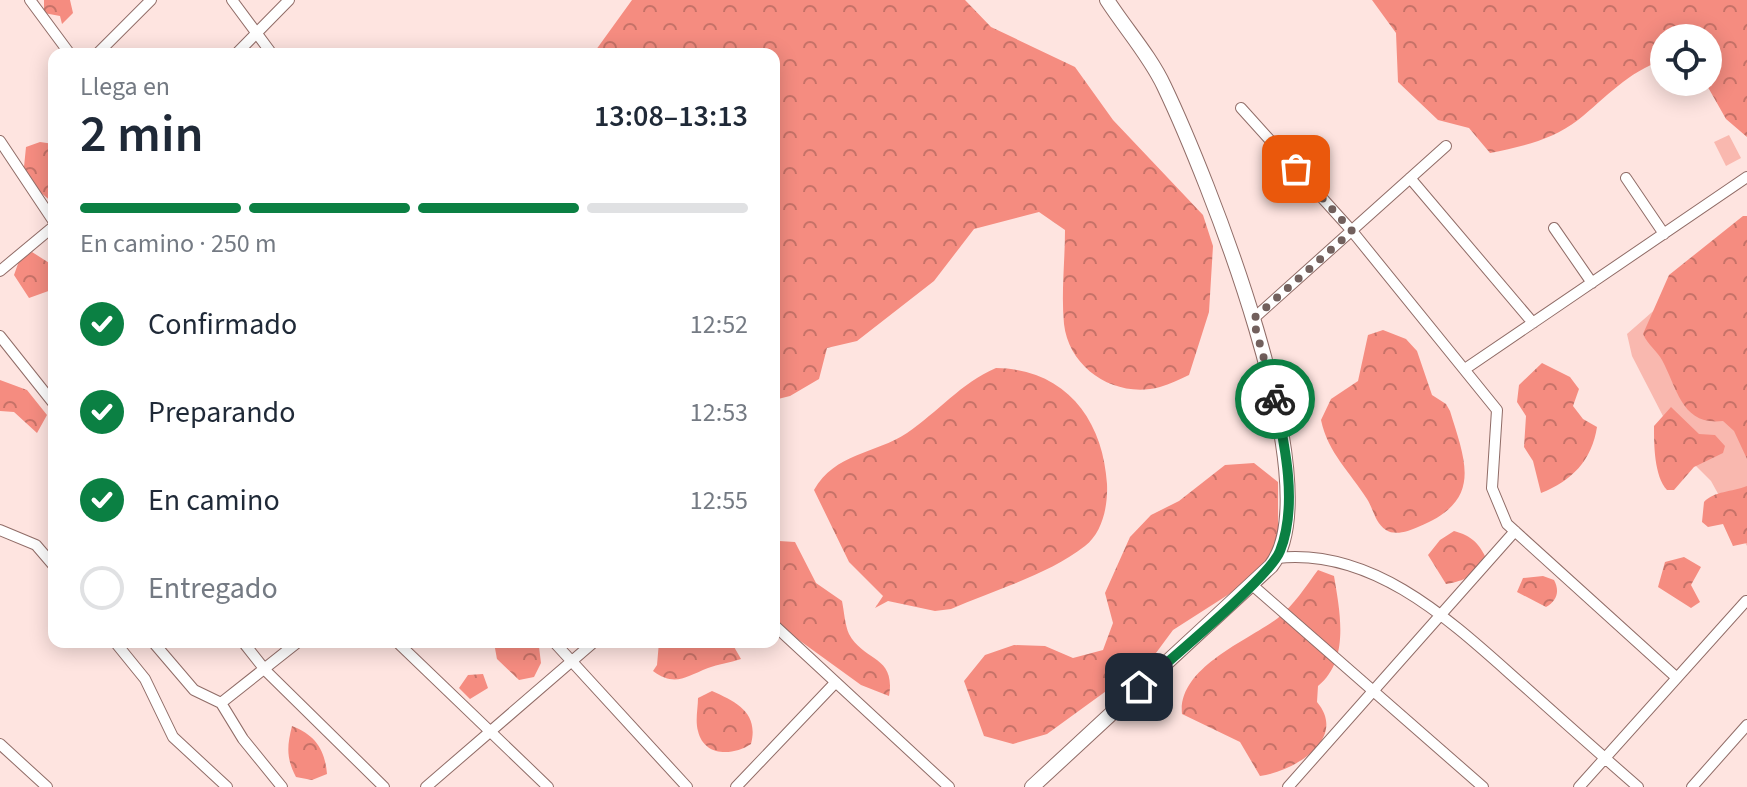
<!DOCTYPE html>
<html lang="es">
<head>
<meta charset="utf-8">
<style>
	:root { --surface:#fff; --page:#f6f6f7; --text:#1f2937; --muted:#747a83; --line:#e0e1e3; --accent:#0b8043 }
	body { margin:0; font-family:"Source Sans 3",sans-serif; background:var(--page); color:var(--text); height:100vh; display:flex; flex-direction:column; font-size:30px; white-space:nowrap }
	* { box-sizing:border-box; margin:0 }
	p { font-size:26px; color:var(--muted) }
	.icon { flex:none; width:44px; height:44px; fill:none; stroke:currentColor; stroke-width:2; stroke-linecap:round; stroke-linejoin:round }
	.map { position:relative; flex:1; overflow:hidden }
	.details { position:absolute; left:48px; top:48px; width:732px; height:600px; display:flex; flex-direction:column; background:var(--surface); border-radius:16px; box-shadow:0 4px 20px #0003 }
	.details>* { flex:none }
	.controls { position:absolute; left:1650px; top:24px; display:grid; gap:16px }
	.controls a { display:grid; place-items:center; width:72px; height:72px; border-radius:50%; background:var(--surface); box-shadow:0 4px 20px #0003; font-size:40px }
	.pin { position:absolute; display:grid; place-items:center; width:68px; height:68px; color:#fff; margin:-34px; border-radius:16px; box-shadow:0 4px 12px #0006 }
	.courier { position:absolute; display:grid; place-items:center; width:80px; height:80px; margin:-40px; border:6px solid #0b8043; border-radius:50%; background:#fff; color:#222; box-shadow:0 2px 10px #0007 }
	.overview em { font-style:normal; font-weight:600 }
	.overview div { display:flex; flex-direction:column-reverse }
	.overview { display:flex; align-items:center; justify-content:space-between; height:136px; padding:0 32px }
	h1 { font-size:52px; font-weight:600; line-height:60px }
	.bar { display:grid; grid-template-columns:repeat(4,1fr); gap:12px 8px; align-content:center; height:96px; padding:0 32px }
	.bar i { height:10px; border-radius:6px; background:var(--line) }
	.bar .active { background:var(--accent) }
	.bar p { grid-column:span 4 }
	ol { padding:0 32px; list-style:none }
	li { display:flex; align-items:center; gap:24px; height:88px }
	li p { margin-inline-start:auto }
	li .icon { padding:8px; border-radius:50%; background:var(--accent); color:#fff; stroke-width:4 }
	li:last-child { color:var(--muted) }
	li i { width:44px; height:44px; border:4px solid var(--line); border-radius:50% }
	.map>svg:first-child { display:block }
	.green { fill:#f9b8af }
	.forest { fill:url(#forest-crowns) }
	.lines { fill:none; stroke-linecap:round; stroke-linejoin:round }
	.street-casing { stroke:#906c67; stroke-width:12 }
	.secondary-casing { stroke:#906c67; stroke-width:16 }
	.street { stroke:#fff; stroke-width:10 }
	.secondary { stroke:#fff; stroke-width:14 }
	.done { stroke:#72605d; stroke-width:8; stroke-dasharray:0 14.4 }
	.route { stroke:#0b8043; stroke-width:10 }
</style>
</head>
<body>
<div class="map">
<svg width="1747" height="787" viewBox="0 0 1747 787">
	<defs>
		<pattern id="forest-crowns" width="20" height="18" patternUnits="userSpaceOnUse" patternTransform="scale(2)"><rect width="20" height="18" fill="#f58c80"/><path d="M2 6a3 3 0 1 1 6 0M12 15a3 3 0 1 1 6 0" fill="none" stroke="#c67268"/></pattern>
	</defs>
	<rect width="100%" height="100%" fill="#fee4e0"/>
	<path class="green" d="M1729,135L1741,158L1726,166L1714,142Z
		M1747,229V546L1711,481L1681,451L1632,356L1627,334Z"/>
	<path class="forest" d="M44,0H70L73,13L62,24L60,16L44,13Z
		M632,0H965L991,27L1075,67L1113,120L1203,215L1213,246L1209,312L1189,375C1180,379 1170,384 1160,387C1116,399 1069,369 1064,324C1061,293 1065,261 1065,230L1039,212L974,229L934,281L857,341L827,348L819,379L790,396L774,400V54H593Z
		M1372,0H1747V137L1726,119L1705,82H1708V38H1664V60C1627,72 1607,97 1578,120C1552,140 1521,147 1490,153L1469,128L1438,120L1398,82L1396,33Z
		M40,142L54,144V204L23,177L26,147Z
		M1743,216H1747V459L1734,431L1723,421C1682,426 1678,390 1662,360C1657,351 1648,345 1643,334L1669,275Z
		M32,252L54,266V289L29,298L14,275L19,261Z
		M1383,330L1406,339L1417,351L1432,395L1446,404L1450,411C1466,463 1483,501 1418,527C1409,531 1395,536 1386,530C1375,523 1373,508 1367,499C1350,472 1328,453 1321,420L1331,399L1358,381L1368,335Z
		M1542,363L1570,377L1579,389L1573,406L1583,419L1597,427C1592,460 1572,481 1541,493L1533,461L1524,447L1526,416L1517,402L1519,385Z
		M996,368C1065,369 1103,419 1107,484C1108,505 1103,532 1085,546C1048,575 994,590 951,609L935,611L888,601L875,608L883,596L849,562L814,490C835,453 875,454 907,433C938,412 961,383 996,368Z
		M0,380L27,390L47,415L37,433L14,412L0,411Z
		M1671,407L1699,434L1715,435L1725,446L1723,453L1694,467L1674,490H1667C1654,476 1654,444 1654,426Z
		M1254,463L1278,482V550L1259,575L1173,630L1153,657L1047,734L1013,744L984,736L964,681L985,655L1014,645L1045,646L1073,658L1103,650L1113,623L1105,593L1130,537L1151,515L1179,501L1225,465Z
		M1747,486V543L1733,546L1723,524L1708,527L1702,522L1704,502C1714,491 1732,492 1747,486Z
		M1454,531C1472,536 1479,543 1487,560C1475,575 1465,581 1446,584L1428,555L1440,540Z
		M779,541L795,542L816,583L842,601C844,611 845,625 849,634C864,662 896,655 889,696L861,685L774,622V544Z
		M1684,557L1701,567L1691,585L1700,602L1691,608L1658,587L1665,562Z
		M1318,570L1334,576C1340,612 1350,660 1318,686L1317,702C1348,739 1295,771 1260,776L1240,742L1182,714C1177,668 1247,641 1278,618C1294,605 1306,586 1318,570Z
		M1543,576L1554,580C1560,591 1557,601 1546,607L1517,592L1523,578Z
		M525,642L539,647L541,663L534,677L519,680L497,659L494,643Z
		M659,642L733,645L741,659C730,663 718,664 708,668C685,677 675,687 653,671L657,665Z
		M483,674L488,688L470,699L459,688L468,675Z
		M712,691C737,702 759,713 751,744C733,756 704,757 698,731C695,721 698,708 698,698Z
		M292,726C315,735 325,749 327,774L312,780L296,777C286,758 287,746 292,726Z"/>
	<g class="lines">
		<g class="street-casing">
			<path id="street" d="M30,0L70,54
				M232,0L272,54
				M97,54L151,0
				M236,54L289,0
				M1241,108L1352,231L1497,410L1492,488L1507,524L1677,678
				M0,141L54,222
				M1410,178L1533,323
				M1626,178L1664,234
				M1554,228L1592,283
				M0,271L54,226
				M1253,319L1446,146
				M0,336L54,404
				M1465,369L1747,177
				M0,530L36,545L54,566
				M1277,558C1376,547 1455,625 1524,686C1562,720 1600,754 1638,787
				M1251,584L1483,787
				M774,625L949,787
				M115,642L145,679L173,737L227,787
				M153,642L194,690L221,703L243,739L282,787
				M243,642L266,671L384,787
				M397,642L548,787
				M554,642L687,787
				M221,703L298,642
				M0,744L47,787
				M426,787L594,642
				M736,787L835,683
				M1288,787L1515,531
				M1579,787L1746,601
				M1692,787L1747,725"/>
		</g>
		<g class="secondary-casing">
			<path id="secondary" d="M1032,787L1271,566C1333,487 1205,172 1164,86C1150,56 1125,28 1107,0"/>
		</g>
		<use href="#street" class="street"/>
		<use href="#secondary" class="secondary"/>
	</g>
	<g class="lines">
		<path class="done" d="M1275,399L1253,319L1352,231L1296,169"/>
		<path class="route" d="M1139,687C1166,663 1270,577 1280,551C1298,506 1285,445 1275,399"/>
	</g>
</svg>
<div class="controls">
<a><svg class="icon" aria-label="locate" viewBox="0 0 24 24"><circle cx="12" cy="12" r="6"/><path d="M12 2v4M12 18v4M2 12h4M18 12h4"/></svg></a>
</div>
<div class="pin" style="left:1296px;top:169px;background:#ea580c"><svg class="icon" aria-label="bag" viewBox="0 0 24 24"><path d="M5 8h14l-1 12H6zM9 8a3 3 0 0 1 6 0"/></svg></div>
<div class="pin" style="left:1139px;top:687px;background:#1f2937"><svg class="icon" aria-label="home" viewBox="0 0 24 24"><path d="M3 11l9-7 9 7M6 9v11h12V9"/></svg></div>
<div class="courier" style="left:1275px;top:399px"><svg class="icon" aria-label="bike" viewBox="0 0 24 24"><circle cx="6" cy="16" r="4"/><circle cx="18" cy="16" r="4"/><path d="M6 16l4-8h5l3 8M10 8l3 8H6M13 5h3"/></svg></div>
<section class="details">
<div class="overview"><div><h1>2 min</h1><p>Llega en</p></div><em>13:08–13:13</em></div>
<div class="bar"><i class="active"></i><i class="active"></i><i class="active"></i><i></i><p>En camino · 250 m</p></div>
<ol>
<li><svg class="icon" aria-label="check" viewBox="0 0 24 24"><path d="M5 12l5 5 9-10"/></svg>Confirmado<p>12:52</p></li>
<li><svg class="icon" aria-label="check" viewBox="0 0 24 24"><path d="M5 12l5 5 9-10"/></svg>Preparando<p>12:53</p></li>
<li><svg class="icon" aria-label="check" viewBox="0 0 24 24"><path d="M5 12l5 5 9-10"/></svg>En camino<p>12:55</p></li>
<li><i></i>Entregado</li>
</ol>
</section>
</div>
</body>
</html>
